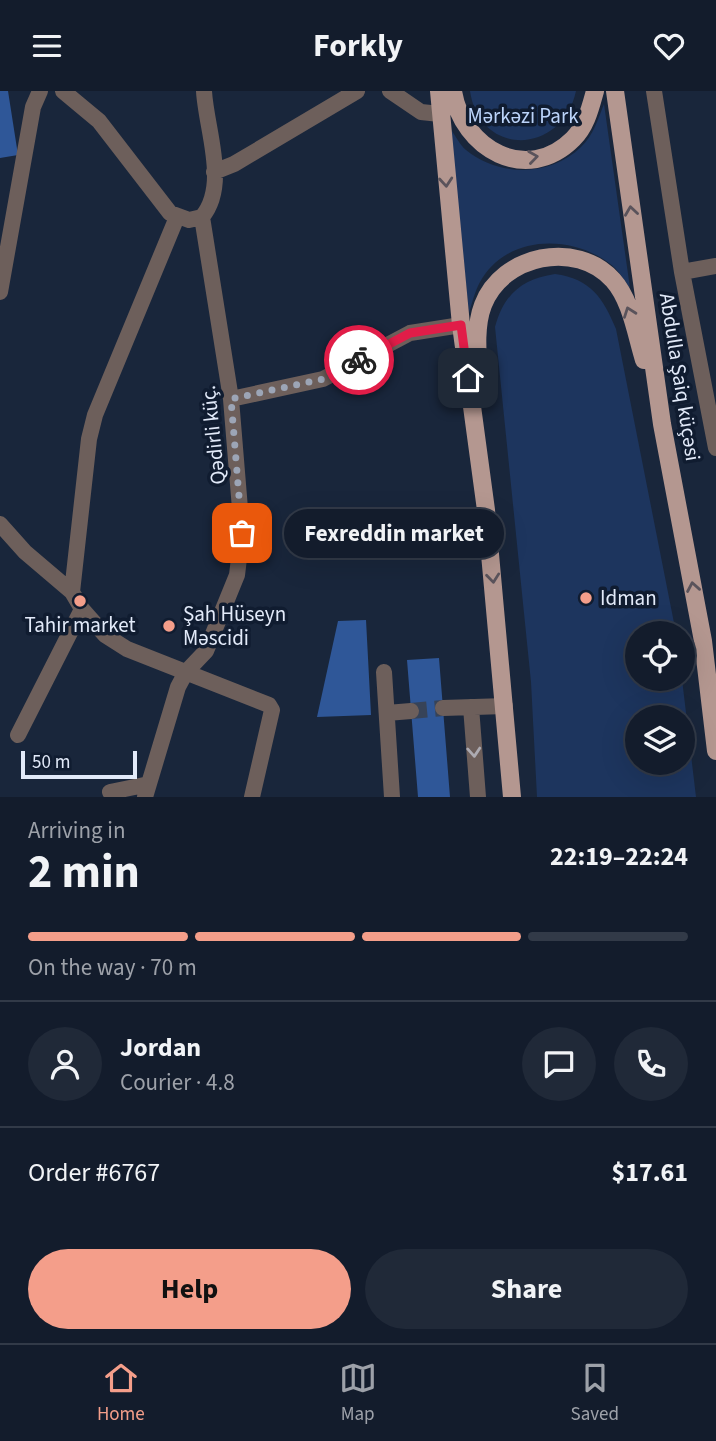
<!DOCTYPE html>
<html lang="en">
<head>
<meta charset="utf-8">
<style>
	:root { --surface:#131c2c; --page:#202938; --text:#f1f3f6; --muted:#9da1a9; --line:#323a48; --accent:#f49e8a }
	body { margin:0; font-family:"Source Sans 3",sans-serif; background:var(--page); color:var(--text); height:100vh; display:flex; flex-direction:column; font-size:26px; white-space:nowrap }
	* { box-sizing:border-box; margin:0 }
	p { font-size:23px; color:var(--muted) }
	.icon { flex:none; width:38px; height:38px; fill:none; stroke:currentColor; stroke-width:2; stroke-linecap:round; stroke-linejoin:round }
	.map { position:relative; height:706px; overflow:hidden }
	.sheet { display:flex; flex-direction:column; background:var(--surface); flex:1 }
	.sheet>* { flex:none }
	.tools { position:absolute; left:625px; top:530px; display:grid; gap:14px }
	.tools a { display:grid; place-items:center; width:70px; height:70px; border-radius:50%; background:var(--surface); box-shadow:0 7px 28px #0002,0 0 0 2px var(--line); font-size:35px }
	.scale { position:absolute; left:21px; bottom:18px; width:116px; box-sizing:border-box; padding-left:7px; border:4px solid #e2eaf9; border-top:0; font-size:19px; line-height:24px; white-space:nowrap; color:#e2eaf9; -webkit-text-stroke:5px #101c30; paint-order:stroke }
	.pin { position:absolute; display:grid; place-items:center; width:60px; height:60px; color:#fff; margin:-30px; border-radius:14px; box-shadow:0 4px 10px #0006 }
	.courier { position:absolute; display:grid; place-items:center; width:70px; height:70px; margin:-35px; border:5px solid #e11d48; border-radius:50%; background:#fff; color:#222; box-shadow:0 2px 9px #0007 }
	.bubble { position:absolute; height:49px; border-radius:24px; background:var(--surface); box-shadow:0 7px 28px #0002,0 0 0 2px var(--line); font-size:23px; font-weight:700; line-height:49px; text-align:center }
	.head em { font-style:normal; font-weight:700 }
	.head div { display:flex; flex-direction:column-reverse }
	.head { display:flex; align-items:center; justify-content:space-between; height:119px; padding:0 28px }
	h1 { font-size:46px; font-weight:700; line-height:52px }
	.bar { display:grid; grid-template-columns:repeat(4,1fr); gap:10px 7px; align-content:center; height:84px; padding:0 28px }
	.bar i { height:9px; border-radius:5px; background:var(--line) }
	.bar .active { background:var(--accent) }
	.bar p { grid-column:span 4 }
	.line { display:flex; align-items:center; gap:18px; padding:0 28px; border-top:2px solid var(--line) }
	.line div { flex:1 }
	.round { display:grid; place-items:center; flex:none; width:74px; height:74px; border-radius:37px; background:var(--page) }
	.primary-button { display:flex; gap:14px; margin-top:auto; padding:14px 28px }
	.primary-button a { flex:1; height:80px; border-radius:42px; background:var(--accent); color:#111; font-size:28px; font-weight:700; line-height:80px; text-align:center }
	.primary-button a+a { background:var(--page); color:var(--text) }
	header { display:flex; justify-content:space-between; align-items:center; height:91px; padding:0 28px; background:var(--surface); font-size:32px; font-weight:700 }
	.tabs { display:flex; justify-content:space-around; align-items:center; height:98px; border-top:2px solid var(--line); background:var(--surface); font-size:19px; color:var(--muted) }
	.tabs a { display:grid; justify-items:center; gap:4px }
	.tabs .active { color:var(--accent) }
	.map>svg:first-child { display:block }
	.green { fill:#1d355e; fill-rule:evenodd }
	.building { fill:#2f5798 }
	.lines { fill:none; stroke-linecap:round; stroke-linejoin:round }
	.minor-tunnel { stroke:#374358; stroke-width:16; stroke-dasharray:16 8; stroke-linecap:butt }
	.minor { stroke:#6d5f5b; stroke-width:16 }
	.major { stroke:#b49790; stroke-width:18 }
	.oneway { stroke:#5a535b }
	.oneway2 { stroke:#adabb2 }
	.done { stroke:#9ca5b6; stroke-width:7; stroke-dasharray:0 12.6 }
	.route { stroke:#e11d48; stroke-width:9 }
	.poi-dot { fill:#f49e8a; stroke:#101c30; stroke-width:2.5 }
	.labels { text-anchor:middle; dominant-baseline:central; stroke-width:7; stroke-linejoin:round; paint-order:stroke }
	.park-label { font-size:21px; fill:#bbd3f9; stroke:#101c30 }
	.street-label { font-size:21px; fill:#e2eaf9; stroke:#101c30 }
	.poi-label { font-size:21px; fill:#e2eaf9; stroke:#101c30; text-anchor:start }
</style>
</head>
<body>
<header><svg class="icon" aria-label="menu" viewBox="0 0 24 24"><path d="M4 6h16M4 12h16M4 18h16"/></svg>Forkly<svg class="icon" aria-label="heart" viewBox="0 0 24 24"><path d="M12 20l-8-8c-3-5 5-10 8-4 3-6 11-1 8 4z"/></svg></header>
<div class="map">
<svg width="716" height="706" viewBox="0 0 716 706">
	<rect width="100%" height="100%" fill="#19263b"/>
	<path class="green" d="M470,0H576C562,64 480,67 470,0Z
		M604,13L630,197C624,189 618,178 609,172C570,143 506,144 480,191C475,200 472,212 469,222L450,37C455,44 460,54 466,59C499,86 550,86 581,56C593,45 598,28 604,13Z
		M555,183C591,188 603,207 616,238L676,542H637V588H682L696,706H537L531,591L495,236C504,203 522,188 555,183ZM637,626H682V672H637Z"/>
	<path class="building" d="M0,0H8L18,64L0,67Z
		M366,529L371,624L317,626L338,530Z
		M439,567L450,706H418L407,569Z"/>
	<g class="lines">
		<path class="minor-tunnel" d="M411,620L443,617"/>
		<path class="minor" d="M63,0L99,30L170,122L189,129L202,126C229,94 206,38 204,0
			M390,0L421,21L440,23
			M654,0L682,181L716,357
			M214,81L234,73L357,0
			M682,181L716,175
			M0,201L33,16L40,0
			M231,308L323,288L410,242L461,234
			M0,433L25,461L72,501L82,518L105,544L127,558L269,614L272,619L252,706
			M72,501L89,348L95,324L177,126
			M384,581L392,706
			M471,616L478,706
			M443,617L505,615
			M387,622L411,620
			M18,644L82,518
			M110,701L149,693
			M145,706L178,596L186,581L206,560L237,484L242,442L231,308L202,126"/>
		<path class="major" d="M439,0L461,234L486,419L512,706
			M453,0C462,58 527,94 573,48C586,35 590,18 595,0
			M615,0L662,333L703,550L716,660
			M480,300C479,273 473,240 483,214C502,164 576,148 613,189C631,209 636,243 644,269"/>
	</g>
	<defs><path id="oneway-chevron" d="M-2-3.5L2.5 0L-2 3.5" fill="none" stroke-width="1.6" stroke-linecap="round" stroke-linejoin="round" transform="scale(1.75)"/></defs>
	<g class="oneway">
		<use href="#oneway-chevron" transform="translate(533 66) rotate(-8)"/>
		<use href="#oneway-chevron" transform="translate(446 91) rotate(85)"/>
		<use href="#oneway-chevron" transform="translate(631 120) rotate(-98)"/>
		<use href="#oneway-chevron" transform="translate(629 221) rotate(-110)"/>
		<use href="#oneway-chevron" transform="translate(493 487) rotate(84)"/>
		<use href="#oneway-chevron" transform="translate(693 496) rotate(-100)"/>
	</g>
	<use class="oneway2" href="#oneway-chevron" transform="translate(474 661) rotate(86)"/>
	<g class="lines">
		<path class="done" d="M242,442L231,308L323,288L359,269"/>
		<path class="route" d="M359,269L410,242L461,234L468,287"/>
	</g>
	<g class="poi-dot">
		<circle cx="586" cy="507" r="7"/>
		<circle cx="80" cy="510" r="7"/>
		<circle cx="169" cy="535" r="7"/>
	</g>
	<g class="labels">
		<g class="park-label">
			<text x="523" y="25">Mərkəzi Park</text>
		</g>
		<g class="street-label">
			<text transform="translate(680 286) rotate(81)">Abdulla Şaiq küçəsi</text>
			<text transform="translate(213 344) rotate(-96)">Qədirli küç.</text>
		</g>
		<g class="poi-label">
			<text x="600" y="507">Idman</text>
			<text x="183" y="523">Şah Hüseyn<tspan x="183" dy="24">Məscidi</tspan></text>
			<text x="80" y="534" text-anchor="middle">Tahir market</text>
		</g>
	</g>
</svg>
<div class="tools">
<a><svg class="icon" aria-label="locate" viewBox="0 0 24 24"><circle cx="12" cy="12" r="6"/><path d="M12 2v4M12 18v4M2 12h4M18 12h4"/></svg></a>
<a><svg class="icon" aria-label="layers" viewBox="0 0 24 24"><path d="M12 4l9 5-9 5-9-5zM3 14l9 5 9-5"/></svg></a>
</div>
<div class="scale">50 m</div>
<div class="pin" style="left:242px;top:442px;background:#ea580c"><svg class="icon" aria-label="bag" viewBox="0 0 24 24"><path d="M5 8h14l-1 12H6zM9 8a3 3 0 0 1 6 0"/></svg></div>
<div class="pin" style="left:468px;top:287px;background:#1f2937"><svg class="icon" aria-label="home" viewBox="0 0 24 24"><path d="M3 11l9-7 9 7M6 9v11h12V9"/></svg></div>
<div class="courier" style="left:359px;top:269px"><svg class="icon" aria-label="bike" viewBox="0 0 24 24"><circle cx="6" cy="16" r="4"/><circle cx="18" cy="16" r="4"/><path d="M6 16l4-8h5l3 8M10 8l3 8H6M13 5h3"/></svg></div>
<div class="bubble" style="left:284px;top:418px;width:220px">Fexreddin market</div>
</div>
<section class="sheet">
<div class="head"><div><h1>2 min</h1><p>Arriving in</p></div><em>22:19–22:24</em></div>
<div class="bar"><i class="active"></i><i class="active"></i><i class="active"></i><i></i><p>On the way · 70 m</p></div>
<div class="line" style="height:126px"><a class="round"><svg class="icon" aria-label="person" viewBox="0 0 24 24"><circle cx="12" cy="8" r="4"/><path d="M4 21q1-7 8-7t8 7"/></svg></a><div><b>Jordan</b><p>Courier · 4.8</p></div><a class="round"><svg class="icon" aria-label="chat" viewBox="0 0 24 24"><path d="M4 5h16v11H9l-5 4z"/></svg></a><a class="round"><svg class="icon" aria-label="phone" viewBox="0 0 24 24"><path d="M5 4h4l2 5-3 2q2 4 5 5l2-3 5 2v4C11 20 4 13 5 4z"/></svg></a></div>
<div class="line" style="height:91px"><div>Order #6767</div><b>$17.61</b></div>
<div class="primary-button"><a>Help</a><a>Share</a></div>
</section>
<nav class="tabs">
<a class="active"><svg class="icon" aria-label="home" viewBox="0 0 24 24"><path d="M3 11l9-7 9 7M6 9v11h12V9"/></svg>Home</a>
<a><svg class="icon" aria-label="map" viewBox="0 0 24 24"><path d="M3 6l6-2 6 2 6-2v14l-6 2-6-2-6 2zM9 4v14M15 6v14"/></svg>Map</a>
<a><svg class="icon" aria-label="saved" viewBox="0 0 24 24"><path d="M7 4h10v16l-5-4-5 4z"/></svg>Saved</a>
</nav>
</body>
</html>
